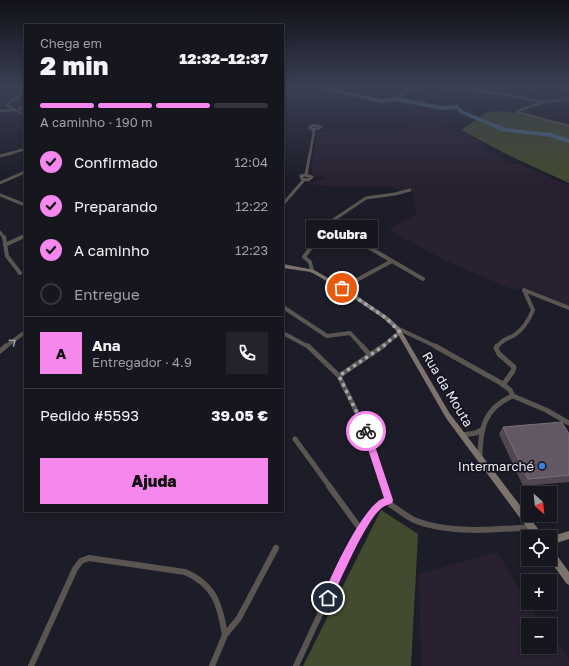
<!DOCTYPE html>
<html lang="pt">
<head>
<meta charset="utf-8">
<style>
	:root { --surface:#16161f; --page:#23232c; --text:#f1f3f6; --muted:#9e9fa4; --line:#35353d; --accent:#f688ed }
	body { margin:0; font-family:"Golos Text",sans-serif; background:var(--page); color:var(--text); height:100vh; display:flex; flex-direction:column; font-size:15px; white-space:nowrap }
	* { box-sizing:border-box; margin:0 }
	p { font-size:13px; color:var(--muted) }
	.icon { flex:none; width:22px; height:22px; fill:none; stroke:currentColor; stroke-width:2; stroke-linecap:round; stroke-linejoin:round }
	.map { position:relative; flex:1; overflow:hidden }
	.sheet { position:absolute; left:24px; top:24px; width:260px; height:488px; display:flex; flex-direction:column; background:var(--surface); border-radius:0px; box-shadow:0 2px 6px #0003,0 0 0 1px var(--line) }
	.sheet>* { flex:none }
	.needle { width:26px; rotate:153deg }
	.tools { position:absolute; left:521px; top:486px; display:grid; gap:8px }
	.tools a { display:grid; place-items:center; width:36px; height:36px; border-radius:0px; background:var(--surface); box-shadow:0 2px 6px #0003,0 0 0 1px var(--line); font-size:20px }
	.pin { position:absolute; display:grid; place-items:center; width:34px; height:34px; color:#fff; margin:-17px; border:2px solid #fff; border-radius:50%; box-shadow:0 1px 4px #0007 }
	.courier { position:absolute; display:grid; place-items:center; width:40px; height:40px; margin:-20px; border:3px solid #f688ed; border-radius:50%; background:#fff; color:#222; box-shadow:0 1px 5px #0007 }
	.bubble { position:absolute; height:28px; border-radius:0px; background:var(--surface); box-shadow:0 2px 6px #0003,0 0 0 1px var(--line); font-size:13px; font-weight:800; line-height:28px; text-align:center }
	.summary em { font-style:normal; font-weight:800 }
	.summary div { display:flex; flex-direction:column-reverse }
	.summary { display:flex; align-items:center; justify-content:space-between; height:68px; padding:0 16px }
	h1 { font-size:26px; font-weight:800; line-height:30px }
	.bar { display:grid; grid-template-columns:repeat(4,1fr); gap:6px 4px; align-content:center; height:48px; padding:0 16px }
	.bar i { height:5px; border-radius:3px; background:var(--line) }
	.bar .on { background:var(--accent) }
	.bar p { grid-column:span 4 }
	.line { display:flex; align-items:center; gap:10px; padding:0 16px; border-top:1px solid var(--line) }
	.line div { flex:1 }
	.round { display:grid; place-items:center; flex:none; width:42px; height:42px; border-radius:0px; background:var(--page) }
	ol { padding:0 16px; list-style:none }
	li { display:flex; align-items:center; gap:12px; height:44px }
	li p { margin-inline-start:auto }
	li .icon { padding:4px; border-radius:50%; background:var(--accent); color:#111; stroke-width:4 }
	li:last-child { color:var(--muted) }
	li i { width:22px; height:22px; border:2px solid var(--line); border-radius:50% }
	.primary-button { display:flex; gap:8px; margin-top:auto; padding:8px 16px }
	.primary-button a { flex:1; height:46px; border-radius:0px; background:var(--accent); color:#111; font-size:16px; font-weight:800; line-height:46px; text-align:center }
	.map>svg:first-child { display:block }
	.industrial { fill:#292131 }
	.green { fill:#424a2f }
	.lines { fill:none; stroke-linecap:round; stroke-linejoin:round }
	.river { fill:#4e6a87; fill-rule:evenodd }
	.street-far4 { stroke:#5a5550; stroke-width:2.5 }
	.street-far3 { stroke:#5a5550; stroke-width:3 }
	.street-far2 { stroke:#5a5550; stroke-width:4 }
	.street-far1 { stroke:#5a5550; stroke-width:5 }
	.street { stroke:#5a5550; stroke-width:6 }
	.secondary { fill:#7c746c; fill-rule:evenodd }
	.wall { fill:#524651 }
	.building { fill:#625863; stroke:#786f7a }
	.oneway { stroke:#9c999a }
	.route { fill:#f688ed }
	.done { stroke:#a4a4ae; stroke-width:4; stroke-dasharray:0 7.2 }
	.shop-dot { fill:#3f7fe0; stroke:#14131f; stroke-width:1.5 }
	.labels { text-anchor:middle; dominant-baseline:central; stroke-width:3.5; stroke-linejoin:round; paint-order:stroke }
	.near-street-label { font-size:13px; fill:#ececf5; stroke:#14131f }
	.near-poi-label { font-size:13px; fill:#ececf5; stroke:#14131f; text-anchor:end }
</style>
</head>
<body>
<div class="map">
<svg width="569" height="666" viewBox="0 0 569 666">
	<rect width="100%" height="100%" fill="#1d1d29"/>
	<path class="industrial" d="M424,122L452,130L480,141L482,147L504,159L507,163L520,164L569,186V305L524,287L520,290L507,287L444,260L388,229L416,215L412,189L408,188L402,191L395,188L377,186L341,187L306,184L316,180L326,179V177L316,176L311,171L317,132H392Z
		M497,552L541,625H528V647H550V630H551L569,660V666H421L419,574Z"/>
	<path class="green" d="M496,111C521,111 546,120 569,127V183L508,155L461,130L486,113Z
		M381,510L418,534L411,666H303Z"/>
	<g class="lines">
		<path class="river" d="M315,87H325L381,99L396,97L442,106L457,105L464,111L505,128L551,133L569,139V143L550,137L502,131L460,113L456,109L442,110L396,101L381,103Z"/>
		<path class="street-far4" d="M444,87L502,94L543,102L569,99
			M565,87L569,88
			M530,89L532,87
			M25,93L8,103L7,106L25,115
			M397,98L409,89L420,87
			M19,109L25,107
			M0,111L14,110
			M518,111L541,103
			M517,112L569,126
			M313,125L321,127L316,129L309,128Z
			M8,154L25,149
			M310,154L314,132L312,129"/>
		<path class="street-far3" d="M0,156L12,153
			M305,175L312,177L308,180L302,179L301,176Z
			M306,175L310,153
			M0,183L25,172
			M0,195L25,205
			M283,204L304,180
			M0,232L4,238
			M349,236L353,238
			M20,238L25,236
			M315,238L317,231L366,198L395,194L410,190"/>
		<path class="street-far2" d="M4,237L7,256L20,273
			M351,237L423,279
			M5,245L22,237
			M312,271L310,262L304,257L312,246L315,237
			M342,288L392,261
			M524,290L569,308
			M283,307L327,336L350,333L363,347
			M397,328L437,347
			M283,333L309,347
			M5,347L25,332
			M382,347L400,332
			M497,347C501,341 506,339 513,336C523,330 529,320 533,310L524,290"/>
		<path class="street-far1" d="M308,346L339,376L369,437L385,487
			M362,346L370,355
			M435,346L501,383L510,390L513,396L546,410L569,423
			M497,346L496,348L499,354L514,367L513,371L503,385
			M0,351L6,346
			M339,376L383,346
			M462,435L476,433L483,429
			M295,439L330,487
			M480,458C480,429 484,408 513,396"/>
		<path class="street" d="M329,486L361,530
			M385,486L391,505C399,510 406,516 414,520C448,534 496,530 531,527
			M31,666L75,569L81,561L89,558L185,572C215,585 220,605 225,635
			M212,666L225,635L239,618L276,548
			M296,666L348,554L372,512L381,503L389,500"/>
		<path class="secondary" d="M283,264L314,270L344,287L388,317L399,327L450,414L542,534L543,537H534L446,418L395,329L384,319L340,289L311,272L283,268Z
			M569,531V539L550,545L549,537Z
			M550,549L553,550L569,572V585L566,583L549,559H550Z"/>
	</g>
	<path class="wall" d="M503,427L569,434V482L523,486L499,434Z"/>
	<path class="building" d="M562,422L569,434V475L528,479L503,427Z"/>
	<defs><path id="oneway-chevron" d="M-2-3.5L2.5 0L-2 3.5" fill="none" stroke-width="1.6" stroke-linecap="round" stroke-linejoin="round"/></defs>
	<use class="oneway" href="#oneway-chevron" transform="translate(13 342) rotate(-37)"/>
	<linearGradient id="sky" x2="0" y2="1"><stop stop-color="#101017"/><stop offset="0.48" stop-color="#3a4054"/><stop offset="1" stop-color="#3a4054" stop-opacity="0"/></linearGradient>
	<rect width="569" height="180" fill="url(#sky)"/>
	<path class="route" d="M366,428L370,431L393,500L392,503C390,504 386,505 383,507C367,517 340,581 331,601L328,603L324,601L322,598C331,576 363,505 384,498L362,431Z"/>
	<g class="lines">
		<path class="done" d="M342,288L386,318L400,332L382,347L339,376L366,431"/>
	</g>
	<circle class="shop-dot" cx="542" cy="466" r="4"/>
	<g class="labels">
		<g class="near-street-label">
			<text transform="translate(448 389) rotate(59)">Rua da Mouta</text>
		</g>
		<g class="near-poi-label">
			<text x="534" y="466">Intermarché</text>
		</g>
	</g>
</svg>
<div class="tools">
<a><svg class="needle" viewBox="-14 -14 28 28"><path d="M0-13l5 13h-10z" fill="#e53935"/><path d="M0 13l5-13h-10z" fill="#9e9fa4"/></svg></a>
<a><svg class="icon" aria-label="locate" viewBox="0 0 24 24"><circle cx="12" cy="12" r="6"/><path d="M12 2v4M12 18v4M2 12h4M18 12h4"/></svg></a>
<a>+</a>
<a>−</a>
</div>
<div class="pin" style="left:342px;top:288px;background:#ea580c"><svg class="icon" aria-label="bag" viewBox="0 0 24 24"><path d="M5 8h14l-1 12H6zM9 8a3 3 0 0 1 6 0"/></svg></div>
<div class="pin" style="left:328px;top:598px;background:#1f2937"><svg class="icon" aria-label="home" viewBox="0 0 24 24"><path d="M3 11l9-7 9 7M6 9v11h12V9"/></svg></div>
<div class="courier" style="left:366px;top:431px"><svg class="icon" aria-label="bike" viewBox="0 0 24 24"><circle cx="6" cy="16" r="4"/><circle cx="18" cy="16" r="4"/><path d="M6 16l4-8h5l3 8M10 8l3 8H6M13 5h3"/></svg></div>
<div class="bubble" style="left:306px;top:220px;width:72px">Colubra</div>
<section class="sheet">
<div class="summary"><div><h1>2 min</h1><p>Chega em</p></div><em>12:32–12:37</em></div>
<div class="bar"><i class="on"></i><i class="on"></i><i class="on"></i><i></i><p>A caminho · 190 m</p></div>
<ol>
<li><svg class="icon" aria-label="check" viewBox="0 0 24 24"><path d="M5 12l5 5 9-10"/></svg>Confirmado<p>12:04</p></li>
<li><svg class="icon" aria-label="check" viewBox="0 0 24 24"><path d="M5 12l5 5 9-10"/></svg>Preparando<p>12:22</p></li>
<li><svg class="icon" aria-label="check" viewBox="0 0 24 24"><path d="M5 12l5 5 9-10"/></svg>A caminho<p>12:23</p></li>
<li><i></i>Entregue</li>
</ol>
<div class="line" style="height:72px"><b class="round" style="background:var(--accent);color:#111">A</b><div><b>Ana</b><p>Entregador · 4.9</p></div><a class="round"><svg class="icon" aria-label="phone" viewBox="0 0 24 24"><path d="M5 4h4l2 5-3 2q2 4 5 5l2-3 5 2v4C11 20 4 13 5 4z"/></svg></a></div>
<div class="line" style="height:52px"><div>Pedido #5593</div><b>39.05 €</b></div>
<div class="primary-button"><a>Ajuda</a></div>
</section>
</div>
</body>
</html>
